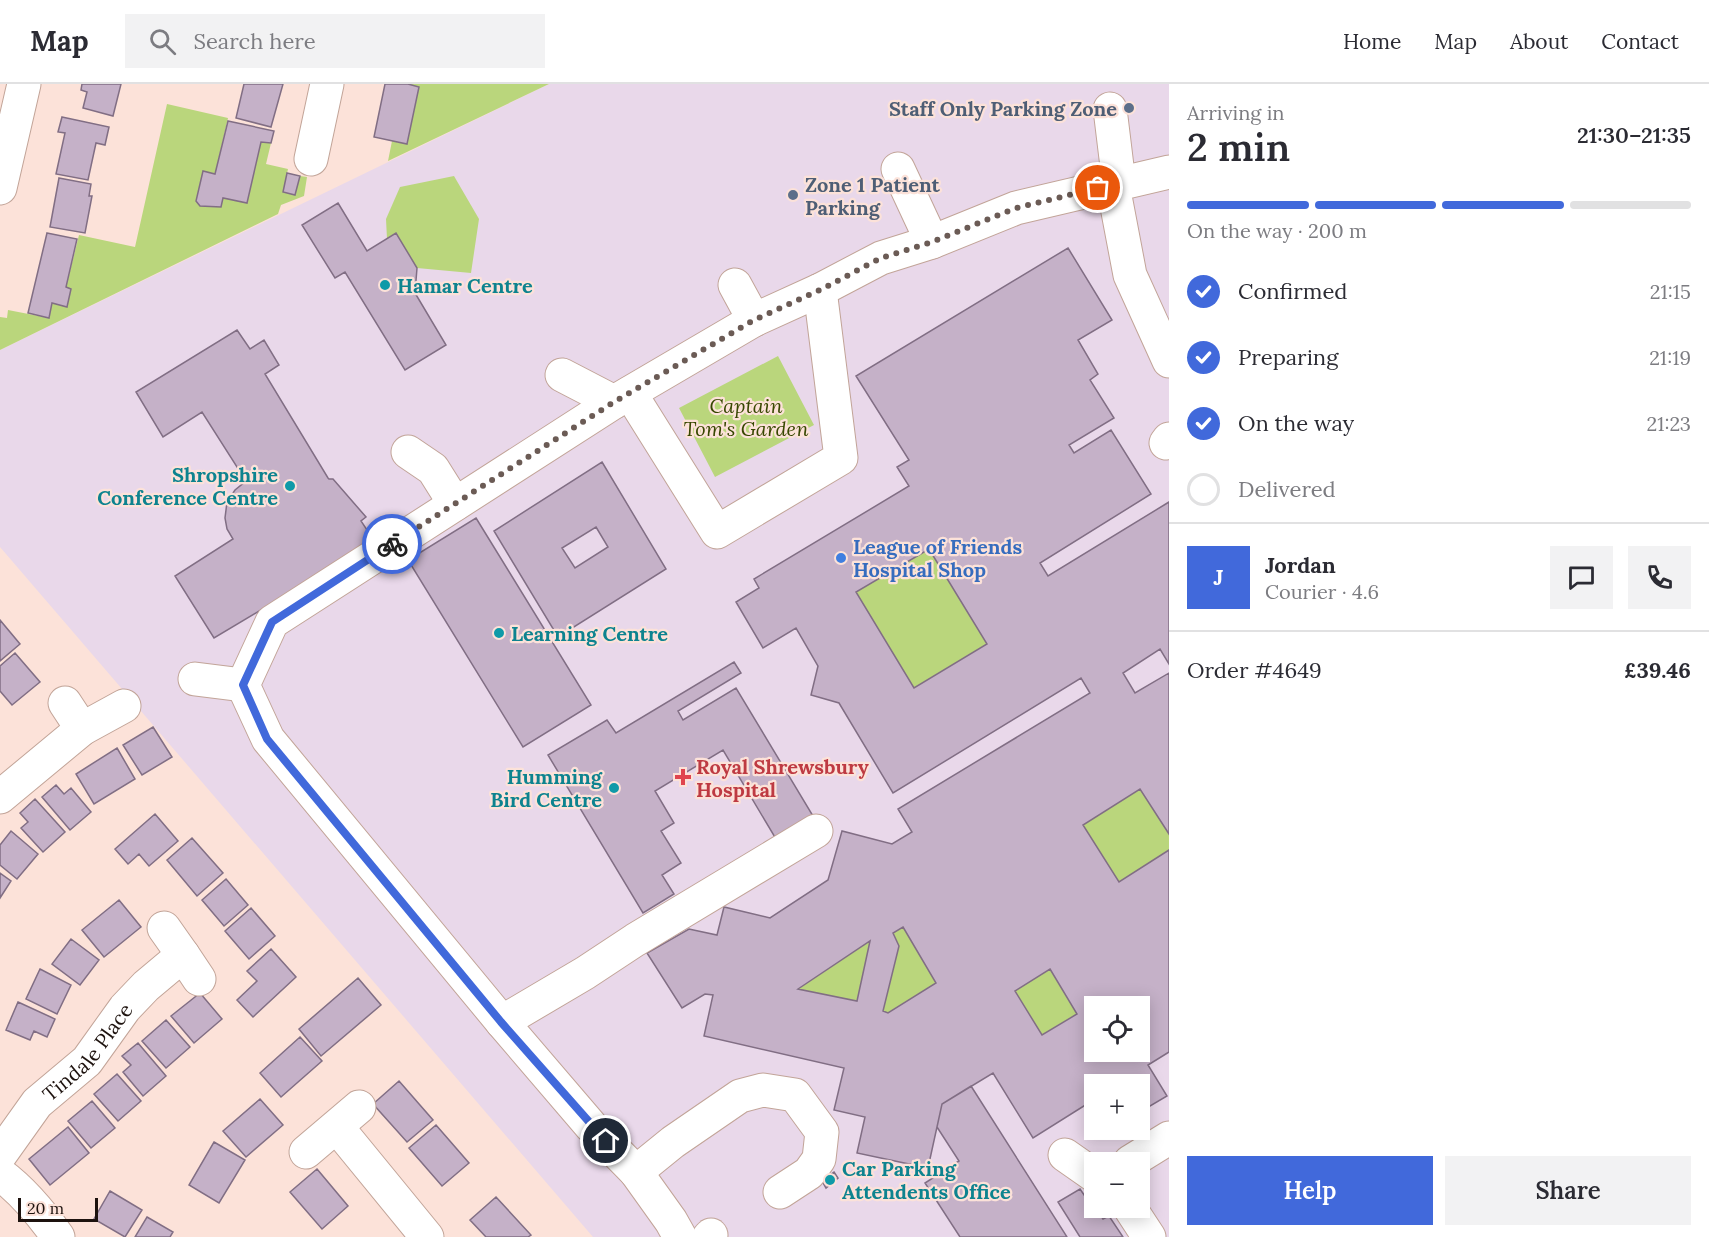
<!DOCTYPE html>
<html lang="en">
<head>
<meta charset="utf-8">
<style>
	:root { --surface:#fff; --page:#f2f2f3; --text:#2b2b33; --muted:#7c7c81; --line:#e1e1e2; --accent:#4169db }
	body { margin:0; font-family:Lora,serif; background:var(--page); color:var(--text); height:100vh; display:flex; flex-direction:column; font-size:22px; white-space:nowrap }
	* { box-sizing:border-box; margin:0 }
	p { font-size:20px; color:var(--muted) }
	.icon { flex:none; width:33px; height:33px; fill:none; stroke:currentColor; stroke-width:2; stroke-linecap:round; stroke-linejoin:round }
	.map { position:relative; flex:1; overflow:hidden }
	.side { display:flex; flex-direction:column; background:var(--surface); width:540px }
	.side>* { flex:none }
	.buttons { position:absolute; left:1084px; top:912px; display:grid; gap:12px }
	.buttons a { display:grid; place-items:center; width:66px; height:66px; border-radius:0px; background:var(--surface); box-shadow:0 3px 15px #0003; font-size:30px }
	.scale { position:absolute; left:18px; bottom:15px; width:80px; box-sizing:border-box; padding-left:6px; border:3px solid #1d120e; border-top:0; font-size:16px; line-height:21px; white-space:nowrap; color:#1d120e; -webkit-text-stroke:4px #fce2d9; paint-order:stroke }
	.pin { position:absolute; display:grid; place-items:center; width:51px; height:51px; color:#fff; margin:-26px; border:3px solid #fff; border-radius:50%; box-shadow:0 2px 6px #0007 }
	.courier { position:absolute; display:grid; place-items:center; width:60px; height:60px; margin:-30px; border:4px solid #4169db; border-radius:50%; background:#fff; color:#222; box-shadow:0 2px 8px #0007 }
	.overview em { font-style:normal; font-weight:600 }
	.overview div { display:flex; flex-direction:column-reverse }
	.overview { display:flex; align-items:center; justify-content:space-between; height:102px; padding:0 18px }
	h1 { font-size:39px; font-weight:600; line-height:45px }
	.bar { display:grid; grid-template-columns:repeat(4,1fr); gap:9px 6px; align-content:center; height:72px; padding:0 18px }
	.bar i { height:8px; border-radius:4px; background:var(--line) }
	.bar .current { background:var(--accent) }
	.bar p { grid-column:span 4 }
	.line { display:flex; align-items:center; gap:15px; padding:0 18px; border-top:2px solid var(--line) }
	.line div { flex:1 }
	.round { display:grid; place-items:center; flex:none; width:63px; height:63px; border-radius:0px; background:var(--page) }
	ol { padding:0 18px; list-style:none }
	li { display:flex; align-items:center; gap:18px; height:66px }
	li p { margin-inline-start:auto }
	li .icon { padding:6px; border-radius:50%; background:var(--accent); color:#fff; stroke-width:4 }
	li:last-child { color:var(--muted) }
	li i { width:33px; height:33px; border:3px solid var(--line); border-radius:50% }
	.button { display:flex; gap:12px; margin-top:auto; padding:12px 18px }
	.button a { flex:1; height:69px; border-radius:0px; background:var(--accent); color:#fff; font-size:24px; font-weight:600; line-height:69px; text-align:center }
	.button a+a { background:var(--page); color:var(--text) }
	header { display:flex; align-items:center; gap:36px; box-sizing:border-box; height:84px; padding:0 30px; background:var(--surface); border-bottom:2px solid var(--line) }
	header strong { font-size:28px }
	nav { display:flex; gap:33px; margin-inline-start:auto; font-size:21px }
	.search { width:420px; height:54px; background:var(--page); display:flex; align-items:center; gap:15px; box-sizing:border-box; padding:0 21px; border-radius:0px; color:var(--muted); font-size:22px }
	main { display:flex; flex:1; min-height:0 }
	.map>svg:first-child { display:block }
	.medical { fill:#e9d8ea; fill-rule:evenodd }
	.green { fill:#bad67c }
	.building { fill:#c5b1c8; stroke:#816e84; stroke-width:1.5; fill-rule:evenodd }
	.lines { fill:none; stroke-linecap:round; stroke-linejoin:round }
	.minor-casing { stroke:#c2a498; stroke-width:35 }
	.minor { stroke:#fff; stroke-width:33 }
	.done { stroke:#6b5b55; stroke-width:6; stroke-dasharray:0 10.8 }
	.route { stroke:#4169db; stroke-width:8 }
	.service-dot { fill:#5c6f8a; stroke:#fce2d9; stroke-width:2 }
	.culture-dot { fill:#0f9aa8; stroke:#fce2d9; stroke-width:2 }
	.shop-dot { fill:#3f7fe0; stroke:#fce2d9; stroke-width:2 }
	.health-dot { fill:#e0444e; stroke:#fce2d9; stroke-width:2 }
	.labels { text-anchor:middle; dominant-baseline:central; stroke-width:4.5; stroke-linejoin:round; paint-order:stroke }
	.service-label { font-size:20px; font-weight:bold; fill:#4e5e75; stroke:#fce2d9; text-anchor:end }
	.culture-label { font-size:20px; font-weight:bold; fill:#0d838f; stroke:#fce2d9; text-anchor:start }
	.park-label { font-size:20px; font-style:italic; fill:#374700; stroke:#fce2d9 }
	.shop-label { font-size:20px; font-weight:bold; fill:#366cbe; stroke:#fce2d9; text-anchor:start }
	.health-label { font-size:20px; font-weight:bold; fill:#be3a42; stroke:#fce2d9; text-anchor:start }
	.street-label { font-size:20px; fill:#1d120e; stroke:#fce2d9 }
</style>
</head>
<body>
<header>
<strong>Map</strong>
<div class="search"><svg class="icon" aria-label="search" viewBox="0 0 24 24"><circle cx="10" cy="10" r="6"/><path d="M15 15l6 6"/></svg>Search here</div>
<nav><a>Home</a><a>Map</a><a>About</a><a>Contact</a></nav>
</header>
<main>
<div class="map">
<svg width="1169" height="1153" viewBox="0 0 1169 1153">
	<rect width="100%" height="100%" fill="#fce2d9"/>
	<path class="medical" d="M549,0H1169V1153H593L0,463V266ZM1095,922H1140V968H1095ZM1095,1000H1140V1046H1095ZM1095,1078H1140V1124H1095Z"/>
	<path class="green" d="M408,0H549L388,77L392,57L406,60Z
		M167,20L228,34L215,90L203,88L196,117L200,122L223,114L247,119L261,58L271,59L266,80L288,85L283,108L295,111L300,92L307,93L304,112L281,121L278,130L0,266V233L7,234L8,226L49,234L52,219L67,223L66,203L79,151L135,163Z
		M454,92L479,135L471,189L417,184L396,150L387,155L386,135L400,103Z
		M778,272L814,341L715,393L679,324Z
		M929,465L987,560L914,604L856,508Z
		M1140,705L1169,750V766L1119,798L1083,741Z
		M903,843L936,899L888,929L883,927L899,862L893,849Z
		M870,857L857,917L798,905Z
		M1050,885L1077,930L1042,951L1015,907Z"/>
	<path class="building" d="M82,0H121L113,32L83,24L87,8L81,6Z
		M244,0H283L271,43L236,34Z
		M385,0H408L419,3L407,60L374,53Z
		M62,33L109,43L105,61L96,59L88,96L56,90L65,49L58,48Z
		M228,37L274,47L271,59L261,58L247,119L223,114L221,123L200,122L196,117L203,87L215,90Z
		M287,89L300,92L295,111L283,108Z
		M59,94L91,100L89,112H92L85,149L50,143Z
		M338,119L367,167L396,149L417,184L415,209L446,261L405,286L345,188L335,194L302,141Z
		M47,149L77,155L66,203L71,205L67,223L52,219L49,234L28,229Z
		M1068,164L1112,236L1078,256L1098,290L1090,296L1114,334L1069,361L1074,369L1111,346L1151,410L1040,479L1048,492L1169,418V580L1160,565L1123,589L1135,609L1169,589V750L1140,705L1083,741L1119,798L1169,766V968L1148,981L1167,1012L1140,1028V1000H1095V1015L1033,1054L993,989L942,1020L928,1084L857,1069L865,1033L834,1026L844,984L704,952L713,911L705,910L682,924L647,869L689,845L717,851L724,823L770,834L828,796L842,747L892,760L912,748L898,725L1090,609L1081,594L893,709L839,619L811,611L818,582L796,544L763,564L736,518L759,504L754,495L909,402L897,383L909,376L856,292ZM929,465L987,560L914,604L856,508ZM903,843L936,899L888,929L883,927L899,862L893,849ZM870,857L857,917L798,905ZM1050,885L1077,930L1042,951L1015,907ZM1095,922H1140V968H1095Z
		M237,246L250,265L264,256L279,281L265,290L328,394L329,395H333L366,433L361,437L375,458L214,554L175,492L233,455L227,445L225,434L227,418L235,406L246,397L202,328L163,353L136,308Z
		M602,378L666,485L558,553L494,447ZM596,443L608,463L575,484L562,464Z
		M476,434L591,621L523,663L408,476Z
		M0,536L20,560L0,577Z
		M15,569L40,598L12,621L0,607V582Z
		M734,578L741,589L678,627L683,636L736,604L813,732L776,755L723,666L655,707L674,739L661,747L681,779L662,791L674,810L643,829L548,671L607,636L616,649Z
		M153,643L172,673L142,691L123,661Z
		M117,664L135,695L94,720L76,690Z
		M56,701L64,710L71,704L91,728L70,746L42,713Z
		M35,715L65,748L43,768L21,744L28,738L20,729Z
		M155,730L178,757L149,782L139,770L128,780L115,765Z
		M11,747L38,770L17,795L0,781V761Z
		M192,754L223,789L197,812L167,776Z
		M0,789L11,797L0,814Z
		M226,795L248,821L224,842L202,816Z
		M119,816L141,843L104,873L82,846Z
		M251,824L275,852L249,875L225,847Z
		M71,855L99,876L80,901L52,880Z
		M271,865L296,893L253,933L237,916L257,897L247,887Z
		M40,885L71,901L57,930L26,915Z
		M358,894L381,921L321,972L299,945Z
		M200,909L222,935L194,959L171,932Z
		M18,918L55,935L47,953L34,947L30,956L6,946Z
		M166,936L190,963L166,984L142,957Z
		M300,953L322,977L281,1013L260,989Z
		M138,959L166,992L143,1012L123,988L131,981L122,972Z
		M117,990L141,1017L118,1037L94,1010Z
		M399,997L433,1036L407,1058L373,1020Z
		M971,1002L1067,1153H960L925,1099L959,1077L937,1043L942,1020Z
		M260,1015L283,1041L246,1073L223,1047Z
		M92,1017L115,1044L91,1064L68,1037Z
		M436,1041L469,1079L442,1102L409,1064Z
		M68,1043L89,1069L50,1101L29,1075Z
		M214,1058L245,1076L219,1119L189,1101Z
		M317,1085L348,1122L322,1145L290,1108Z
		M834,1088L838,1094L826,1104L822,1097Z
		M1080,1105L1091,1121L1093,1120L1103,1135L1109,1132L1123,1153H1080L1058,1118Z
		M110,1107L142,1126L125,1153L94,1135Z
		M496,1113L531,1151L528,1153H486L470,1136Z
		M147,1133L173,1148L170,1153H135Z"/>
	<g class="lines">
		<g class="minor-casing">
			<g id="minor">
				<path d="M1110,25L1119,99L1115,112L1130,191L1169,277"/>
				<path d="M311,75L327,0"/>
				<path d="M898,85L932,158"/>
				<path d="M0,104L24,0"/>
				<path d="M735,201L754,236"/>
				<path d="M562,291L614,318"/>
				<path d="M630,309L717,448L841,374L820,206"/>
				<path d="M1166,359L1169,355"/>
				<path d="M408,368L433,385L455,420"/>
				<path d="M195,595L243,601"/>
				<path d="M65,619L82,645"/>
				<path d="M0,713L82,645L124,622"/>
				<path d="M164,844L183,871"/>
				<path d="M502,938L585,889L635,856L816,747"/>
				<path d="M337,1043L427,1153"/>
				<path d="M306,1068L359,1023"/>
				<path id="s1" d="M0,1071L37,1019L87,977L125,924L146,902L183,871L199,895"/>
				<path d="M1065,1071L1095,1092"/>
				<path d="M1130,1078L1169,1054"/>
				<path d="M636,1088L673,1058L740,1012L763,1006L795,1011L822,1048L819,1075L809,1089L780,1108"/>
				<path d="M0,1090C23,1107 42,1130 58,1153"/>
				<path d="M1130,1124L1149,1153"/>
				<path d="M680,1153L671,1137L636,1088L591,1042L502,938L268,655L243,601L272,538L614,318L754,236L820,206L881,174L932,158L1016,124L1169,88"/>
				<path d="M709,1153L711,1151"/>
			</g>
		</g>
		<use href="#minor" class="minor"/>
	</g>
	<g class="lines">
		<path class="done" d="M392,460L614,318L754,236L820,206L881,174L932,158L1016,124L1098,104"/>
		<path class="route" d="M392,460L272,538L243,601L267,655L501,938L606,1057"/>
	</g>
	<g class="service-dot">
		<circle cx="1129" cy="24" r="6"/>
		<circle cx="793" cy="111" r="6"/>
	</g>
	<g class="culture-dot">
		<circle cx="385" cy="201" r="6"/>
		<circle cx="290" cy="402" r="6"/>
		<circle cx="499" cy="549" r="6"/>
		<circle cx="614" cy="704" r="6"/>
		<circle cx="830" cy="1096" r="6"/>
	</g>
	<circle class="shop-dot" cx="841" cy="474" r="6"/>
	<path class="health-dot" d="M680 684h6v6h6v6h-6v6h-6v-6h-6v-6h6z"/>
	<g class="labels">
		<g class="service-label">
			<text x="1117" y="24">Staff Only Parking Zone</text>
			<text x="805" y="100" text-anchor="start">Zone 1 Patient<tspan x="805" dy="23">Parking</tspan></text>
		</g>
		<g class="culture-label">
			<text x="397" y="201">Hamar Centre</text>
			<text x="278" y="390" text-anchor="end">Shropshire<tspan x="278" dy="23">Conference Centre</tspan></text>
			<text x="511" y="549">Learning Centre</text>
			<text x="602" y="692" text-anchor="end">Humming<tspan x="602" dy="23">Bird Centre</tspan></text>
			<text x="842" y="1084">Car Parking<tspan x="842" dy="23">Attendents Office</tspan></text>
		</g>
		<g class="park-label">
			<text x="746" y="321">Captain<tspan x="746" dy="23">Tom's Garden</tspan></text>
		</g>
		<g class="shop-label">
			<text x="853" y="462">League of Friends<tspan x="853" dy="23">Hospital Shop</tspan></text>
		</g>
		<g class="health-label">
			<text x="696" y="682">Royal Shrewsbury<tspan x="696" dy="23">Hospital</tspan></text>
		</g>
		<g class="street-label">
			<text stroke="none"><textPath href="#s1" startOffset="136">Tindale Place</textPath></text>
		</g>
	</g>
</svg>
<div class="buttons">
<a><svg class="icon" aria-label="locate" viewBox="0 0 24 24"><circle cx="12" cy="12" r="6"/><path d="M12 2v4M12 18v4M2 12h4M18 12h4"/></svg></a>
<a>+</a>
<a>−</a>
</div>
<div class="scale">20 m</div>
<div class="pin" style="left:1098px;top:104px;background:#ea580c"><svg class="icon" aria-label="bag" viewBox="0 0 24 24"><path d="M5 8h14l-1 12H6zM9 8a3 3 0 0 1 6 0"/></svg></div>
<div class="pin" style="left:606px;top:1057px;background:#1f2937"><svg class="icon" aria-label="home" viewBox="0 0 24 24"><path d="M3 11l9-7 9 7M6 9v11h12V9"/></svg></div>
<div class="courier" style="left:392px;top:460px"><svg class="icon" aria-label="bike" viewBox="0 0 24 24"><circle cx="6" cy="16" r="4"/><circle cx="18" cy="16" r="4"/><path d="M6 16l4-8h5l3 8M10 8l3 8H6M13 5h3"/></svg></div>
</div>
<section class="side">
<div class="overview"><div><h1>2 min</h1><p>Arriving in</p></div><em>21:30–21:35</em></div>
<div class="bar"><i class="current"></i><i class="current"></i><i class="current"></i><i></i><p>On the way · 200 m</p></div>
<ol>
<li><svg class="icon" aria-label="check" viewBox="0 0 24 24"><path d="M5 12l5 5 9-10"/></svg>Confirmed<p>21:15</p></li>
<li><svg class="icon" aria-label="check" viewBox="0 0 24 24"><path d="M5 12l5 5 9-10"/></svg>Preparing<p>21:19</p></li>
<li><svg class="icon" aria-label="check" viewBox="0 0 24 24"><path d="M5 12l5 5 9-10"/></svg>On the way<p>21:23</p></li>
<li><i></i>Delivered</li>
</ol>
<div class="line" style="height:108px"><b class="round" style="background:var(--accent);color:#fff">J</b><div><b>Jordan</b><p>Courier · 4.6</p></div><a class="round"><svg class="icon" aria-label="chat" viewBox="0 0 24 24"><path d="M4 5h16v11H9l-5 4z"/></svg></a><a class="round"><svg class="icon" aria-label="phone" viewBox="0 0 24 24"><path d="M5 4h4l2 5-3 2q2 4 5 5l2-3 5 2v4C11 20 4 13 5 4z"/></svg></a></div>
<div class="line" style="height:78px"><div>Order #4649</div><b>£39.46</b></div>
<div class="button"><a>Help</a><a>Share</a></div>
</section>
</main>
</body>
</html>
